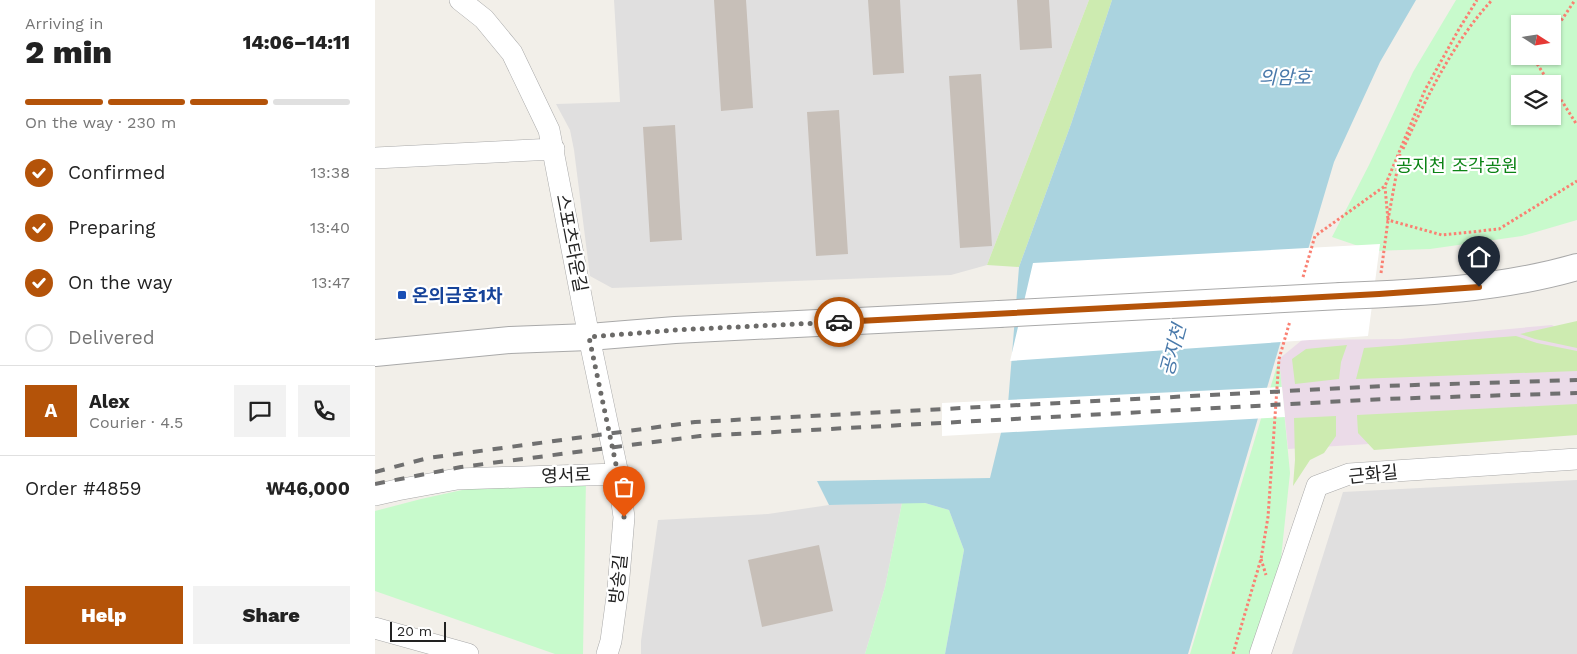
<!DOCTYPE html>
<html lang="en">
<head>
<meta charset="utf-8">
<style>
	:root { --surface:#fff; --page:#f2f2f2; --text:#222; --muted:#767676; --line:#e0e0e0; --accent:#b45309 }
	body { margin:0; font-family:"Work Sans","Noto Sans KR",sans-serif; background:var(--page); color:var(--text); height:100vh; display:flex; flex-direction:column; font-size:19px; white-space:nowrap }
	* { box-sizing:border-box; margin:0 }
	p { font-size:16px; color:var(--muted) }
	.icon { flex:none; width:28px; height:28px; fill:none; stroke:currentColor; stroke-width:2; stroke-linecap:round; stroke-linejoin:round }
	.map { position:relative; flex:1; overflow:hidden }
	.details { display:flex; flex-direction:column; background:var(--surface); width:375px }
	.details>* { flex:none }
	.needle { width:32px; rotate:102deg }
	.fabs { position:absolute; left:1136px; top:15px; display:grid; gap:10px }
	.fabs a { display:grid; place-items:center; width:50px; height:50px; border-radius:0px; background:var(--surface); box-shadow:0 1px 4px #0004; font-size:25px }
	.scale { position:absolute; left:15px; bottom:12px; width:56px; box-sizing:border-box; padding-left:5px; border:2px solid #222; border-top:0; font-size:14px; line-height:18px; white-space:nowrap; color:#222; -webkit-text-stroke:4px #fff; paint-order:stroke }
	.pin { position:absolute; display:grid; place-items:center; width:42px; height:42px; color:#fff; margin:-51px -21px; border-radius:50% 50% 50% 0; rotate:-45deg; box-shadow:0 0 5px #0007 }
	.pin .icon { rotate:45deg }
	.courier { position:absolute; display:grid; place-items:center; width:50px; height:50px; margin:-25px; border:4px solid #b45309; border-radius:50%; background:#fff; color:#222; box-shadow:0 1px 6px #0007 }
	.headline em { font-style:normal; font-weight:800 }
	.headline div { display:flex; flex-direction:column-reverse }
	.headline { display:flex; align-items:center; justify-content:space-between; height:85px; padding:0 25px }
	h1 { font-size:32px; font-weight:800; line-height:38px }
	.bar { display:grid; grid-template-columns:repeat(4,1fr); gap:8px 5px; align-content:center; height:60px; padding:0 25px }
	.bar i { height:6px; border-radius:4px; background:var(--line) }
	.bar .active { background:var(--accent) }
	.bar p { grid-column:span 4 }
	.line { display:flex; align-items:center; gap:12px; padding:0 25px; border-top:1px solid var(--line) }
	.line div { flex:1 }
	.round { display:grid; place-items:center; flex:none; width:52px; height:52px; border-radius:0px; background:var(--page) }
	ol { padding:0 25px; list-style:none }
	li { display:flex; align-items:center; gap:15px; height:55px }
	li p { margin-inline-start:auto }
	li .icon { padding:5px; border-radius:50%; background:var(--accent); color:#fff; stroke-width:4 }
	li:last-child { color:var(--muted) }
	li i { width:28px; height:28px; border:2px solid var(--line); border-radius:50% }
	.button { display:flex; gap:10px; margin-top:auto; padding:10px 25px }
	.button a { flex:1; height:58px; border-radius:0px; background:var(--accent); color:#fff; font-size:20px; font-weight:800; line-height:58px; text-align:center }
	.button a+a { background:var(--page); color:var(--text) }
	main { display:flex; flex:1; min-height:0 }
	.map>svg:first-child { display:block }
	.residential { fill:#e0dfdf }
	.industrial { fill:#ebdbe8 }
	.grass { fill:#cdebb0 }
	.park { fill:#c8facc; fill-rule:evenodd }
	.water { fill:#aad3df }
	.pier { fill:#fff }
	.building { fill:#c7bfb8 }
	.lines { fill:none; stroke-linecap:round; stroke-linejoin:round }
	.minor-casing { stroke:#a9a9a9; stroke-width:22 }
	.tertiary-casing { stroke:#a9a9a9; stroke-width:28 }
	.path { stroke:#fa8072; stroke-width:3; stroke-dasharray:2.5 2.5; stroke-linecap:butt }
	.minor { stroke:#fff; stroke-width:21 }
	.tertiary { stroke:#fff; stroke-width:26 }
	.rail { stroke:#707070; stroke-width:4; stroke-dasharray:10 10; stroke-linecap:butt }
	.tertiary-bridge-casing { stroke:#a9a9a9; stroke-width:28; stroke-linecap:butt }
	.tertiary-bridge { stroke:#fff; stroke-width:26 }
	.done { stroke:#6b6a68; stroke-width:5; stroke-dasharray:0 9 }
	.route { stroke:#b45309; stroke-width:6 }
	.transit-dot { fill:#1a4fb4; stroke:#fff; stroke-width:2 }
	.labels { text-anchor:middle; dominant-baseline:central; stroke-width:4.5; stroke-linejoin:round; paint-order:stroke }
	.park-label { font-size:18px; fill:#0c8416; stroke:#fff }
	.street-label { font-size:18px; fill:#222; stroke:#fff }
	.transit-label { font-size:18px; font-weight:bold; fill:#164399; stroke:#fff; text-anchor:start }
	.water-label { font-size:19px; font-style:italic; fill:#4a7aab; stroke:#fff }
</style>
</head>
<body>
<main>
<section class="details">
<div class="headline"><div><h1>2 min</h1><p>Arriving in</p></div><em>14:06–14:11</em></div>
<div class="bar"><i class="active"></i><i class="active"></i><i class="active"></i><i></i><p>On the way · 230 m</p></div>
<ol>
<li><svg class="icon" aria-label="check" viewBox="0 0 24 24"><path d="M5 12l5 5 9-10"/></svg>Confirmed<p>13:38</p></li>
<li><svg class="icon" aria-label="check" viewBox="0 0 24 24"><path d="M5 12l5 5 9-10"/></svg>Preparing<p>13:40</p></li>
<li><svg class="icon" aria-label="check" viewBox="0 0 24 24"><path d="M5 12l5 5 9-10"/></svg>On the way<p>13:47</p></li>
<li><i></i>Delivered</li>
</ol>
<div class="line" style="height:90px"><b class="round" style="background:var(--accent);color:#fff">A</b><div><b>Alex</b><p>Courier · 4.5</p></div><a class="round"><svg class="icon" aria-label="chat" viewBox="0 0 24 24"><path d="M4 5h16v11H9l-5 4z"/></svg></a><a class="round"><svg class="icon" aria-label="phone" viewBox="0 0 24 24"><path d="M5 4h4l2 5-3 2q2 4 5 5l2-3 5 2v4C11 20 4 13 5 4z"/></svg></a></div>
<div class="line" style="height:65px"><div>Order #4859</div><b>₩46,000</b></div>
<div class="button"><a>Help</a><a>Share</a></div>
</section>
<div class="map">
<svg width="1202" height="654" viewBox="0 0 1202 654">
	<rect width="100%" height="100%" fill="#f2efe9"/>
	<path class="residential" d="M239,0H714L612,265L576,275L237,288L215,276L199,150L195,130L181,104L245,102Z
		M1202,480V654H917L968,492Z
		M527,503L510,587L490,654H266V641L283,520L393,514L454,505Z"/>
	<path class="industrial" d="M1177,325L1197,339H1202V431L913,449L904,359L927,340L1025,339Z"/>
	<path class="grass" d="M714,0H737L696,124L644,267L612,265Z
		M1202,321V348L1160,339L1145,334Z
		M1141,336L1162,343L1202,351V371L981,379L989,348Z
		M972,345L966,362L964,379L920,384L917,359L931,349Z
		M1202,404V435L999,450L983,433L982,415Z
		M961,416V436L949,453L935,460L918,486L920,460L919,418Z"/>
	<path class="park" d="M1081,0H1202V220L1147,236L1055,249L998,251L957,237L994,165L1038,72ZM1145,24H1178V56H1145ZM1145,84H1178V116H1145Z
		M904,359L915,473L901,606L885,654H815Z
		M142,478L211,479L208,654H180L0,591V511L46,499Z
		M527,503H550L574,510L589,550L570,654H490L510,587Z"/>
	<path class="water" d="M737,0H1041L1005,62L959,162L813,654H570L589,550L574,510L550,503L454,505L442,481L615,478L633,404L644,267L696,124Z"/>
	<path class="pier" d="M1005,244L993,336L635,361L658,263Z
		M907,387L910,417L567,436V403Z"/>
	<path class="building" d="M339,0H371L378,108L346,111Z
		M493,0H525L529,73L498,75Z
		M642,0H674L677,48L645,50Z
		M606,74L617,246L585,248L574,76Z
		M464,110L473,254L441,256L432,112Z
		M300,125L307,240L275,242L268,127Z
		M444,545L458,611L387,627L373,560Z"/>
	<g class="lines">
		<g class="minor-casing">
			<path id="minor" d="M85,0L109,19L137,53L174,130L214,337L243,474L249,517L243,589L236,641L232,654
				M0,158L179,149
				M0,495L22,490L82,479L243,474
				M0,628L93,654
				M885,654L942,486L974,474L1202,459"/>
		</g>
		<g class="tertiary-casing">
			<path id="tertiary" d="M966,296C1045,293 1126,289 1202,267
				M0,353L135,340L214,337L300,330L624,314"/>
		</g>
		<path class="path" d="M1178,33L1200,0
			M1162,56L1159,59L1175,84
			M1178,87L1202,125
			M1028,149C1051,98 1079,41 1117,0
			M1025,154L1013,220L1067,235L1124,229L1202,181
			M1006,273L1013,220L1010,187
			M928,277L940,236L1010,186L1050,90L1084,29L1102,0
			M886,559L891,575
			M858,654L886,559L893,517L904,359L915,321"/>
		<use href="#minor" class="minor"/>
		<use href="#tertiary" class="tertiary"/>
		<path class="rail" d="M0,472L53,458L320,422L1008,386L1202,380
			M0,484L86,467L325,436L1008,399L1202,393"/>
		<g class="tertiary-bridge-casing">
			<path id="tertiary-bridge" d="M624,314L966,296"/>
		</g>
		<use href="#tertiary-bridge" class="tertiary-bridge"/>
	</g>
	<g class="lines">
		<path class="done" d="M249,517L243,474L214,337L300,330L464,322"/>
		<path class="route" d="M464,322L1004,294L1104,287"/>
	</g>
	<rect class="transit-dot" x="22" y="290" width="10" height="10" rx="2.5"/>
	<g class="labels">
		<g class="park-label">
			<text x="1082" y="165">공지천 조각공원</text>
		</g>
		<g class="street-label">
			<text transform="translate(197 243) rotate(79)">스포츠타운길</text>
			<text transform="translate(998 474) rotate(-6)">근화길</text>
			<text transform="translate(191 475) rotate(-2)">영서로</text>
			<text transform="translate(243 579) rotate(-84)">방송길</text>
		</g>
		<g class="transit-label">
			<text x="37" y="295">온의금호1차</text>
		</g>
		<g class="water-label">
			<text x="910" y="77">의암호</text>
			<text transform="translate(798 350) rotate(-75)">공지천</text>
		</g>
	</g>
</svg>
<div class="fabs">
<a><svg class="needle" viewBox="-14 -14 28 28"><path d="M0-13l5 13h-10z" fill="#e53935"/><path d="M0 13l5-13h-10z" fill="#767676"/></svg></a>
<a><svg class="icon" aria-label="layers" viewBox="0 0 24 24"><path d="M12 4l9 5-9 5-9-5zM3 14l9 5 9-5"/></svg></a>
</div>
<div class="scale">20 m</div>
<div class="pin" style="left:249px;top:517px;background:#ea580c"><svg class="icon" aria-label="bag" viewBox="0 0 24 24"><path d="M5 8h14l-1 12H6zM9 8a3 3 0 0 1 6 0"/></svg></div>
<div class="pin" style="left:1104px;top:287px;background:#1f2937"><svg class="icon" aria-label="home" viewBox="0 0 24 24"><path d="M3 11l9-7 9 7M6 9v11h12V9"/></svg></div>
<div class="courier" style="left:464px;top:322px"><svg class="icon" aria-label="car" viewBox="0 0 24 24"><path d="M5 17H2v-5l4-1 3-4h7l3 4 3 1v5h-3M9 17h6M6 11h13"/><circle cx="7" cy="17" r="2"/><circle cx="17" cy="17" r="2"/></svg></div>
</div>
</main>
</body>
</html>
